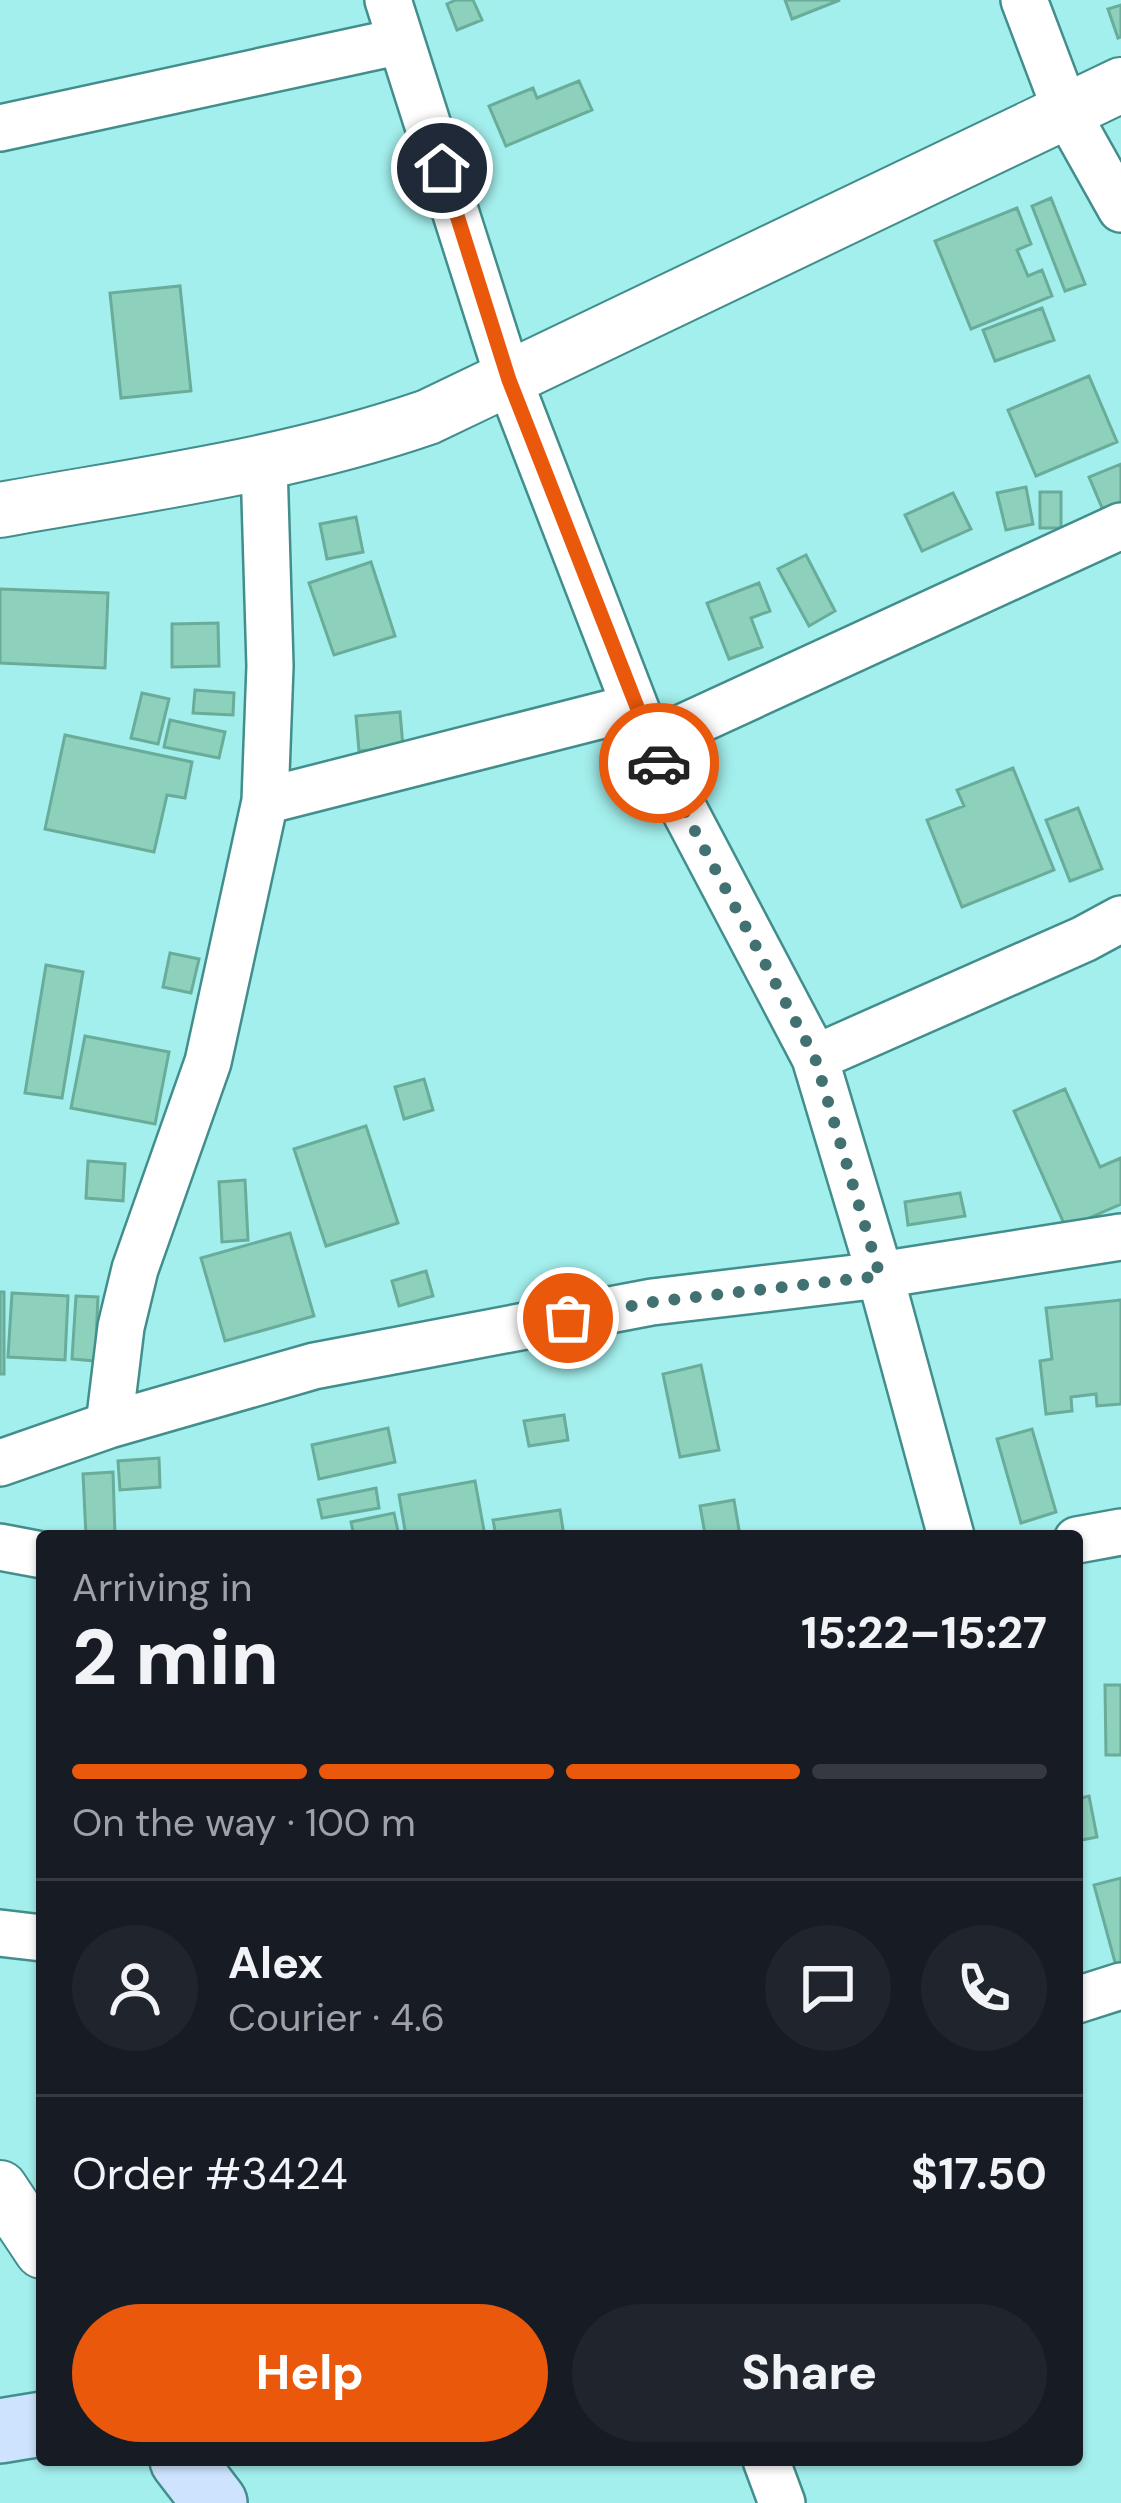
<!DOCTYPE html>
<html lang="en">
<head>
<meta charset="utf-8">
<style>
	:root { --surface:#171b24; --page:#20242c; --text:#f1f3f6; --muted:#9ea1a6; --line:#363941; --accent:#ea580c }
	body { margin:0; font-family:"DM Sans",sans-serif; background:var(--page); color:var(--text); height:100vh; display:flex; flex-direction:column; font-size:45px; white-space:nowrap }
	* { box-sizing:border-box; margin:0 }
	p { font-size:39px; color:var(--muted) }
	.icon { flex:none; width:66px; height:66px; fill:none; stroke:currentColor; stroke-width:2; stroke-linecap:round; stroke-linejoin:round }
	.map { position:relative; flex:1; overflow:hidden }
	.drawer { position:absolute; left:36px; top:1530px; width:1047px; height:936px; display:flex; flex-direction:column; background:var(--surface); border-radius:12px; box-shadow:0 3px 9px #0004 }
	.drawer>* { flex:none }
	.pin { position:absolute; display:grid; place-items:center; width:102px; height:102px; color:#fff; margin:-51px; border:6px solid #fff; border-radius:50%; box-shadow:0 3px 12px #0007 }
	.courier { position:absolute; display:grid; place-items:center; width:120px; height:120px; margin:-60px; border:9px solid #ea580c; border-radius:50%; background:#fff; color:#222; box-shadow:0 3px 15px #0007 }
	.head em { font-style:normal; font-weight:800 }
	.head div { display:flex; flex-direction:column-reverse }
	.head { display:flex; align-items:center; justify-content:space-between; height:204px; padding:0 36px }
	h1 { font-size:78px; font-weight:800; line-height:90px }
	.bar { display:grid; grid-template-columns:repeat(4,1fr); gap:18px 12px; align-content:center; height:144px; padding:0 36px }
	.bar i { height:15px; border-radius:9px; background:var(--line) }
	.bar .on { background:var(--accent) }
	.bar p { grid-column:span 4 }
	.line { display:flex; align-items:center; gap:30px; padding:0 36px; border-top:3px solid var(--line) }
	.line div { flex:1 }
	.round { display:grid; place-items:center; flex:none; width:126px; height:126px; border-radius:63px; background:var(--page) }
	.button { display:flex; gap:24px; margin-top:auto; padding:24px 36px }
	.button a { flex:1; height:138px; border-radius:72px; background:var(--accent); color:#fff; font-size:48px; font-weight:800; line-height:138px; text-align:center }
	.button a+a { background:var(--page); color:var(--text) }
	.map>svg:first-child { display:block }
	.building { fill:#8dd1bd; stroke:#69ac99; stroke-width:3 }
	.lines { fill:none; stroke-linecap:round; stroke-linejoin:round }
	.minor-casing { stroke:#428e8c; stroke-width:50 }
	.tertiary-casing { stroke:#428e8c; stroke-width:58 }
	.secondary-casing { stroke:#428e8c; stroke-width:68 }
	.minor { stroke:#fff; stroke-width:45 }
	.tertiary { stroke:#fff; stroke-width:54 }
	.secondary { stroke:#cee4fe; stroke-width:63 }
	.done { stroke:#417170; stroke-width:12; stroke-dasharray:0 21.6 }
	.route { stroke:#ea580c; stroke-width:15 }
</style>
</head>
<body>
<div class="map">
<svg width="1121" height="2503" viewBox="0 0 1121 2503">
	<rect width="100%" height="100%" fill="#a3efed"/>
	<path class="building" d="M456,0H473L482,20L457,30L447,4Z
		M785,0H840L792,19Z
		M1121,5V37L1118,38L1108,9Z
		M579,81L592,110L506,146L489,106L533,88L537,98Z
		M1051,198L1085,284L1065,291L1032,206Z
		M1017,208L1031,244L1017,250L1028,276L1042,270L1052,296L971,329L935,241Z
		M180,286L191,391L121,398L110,293Z
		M1042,308L1054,340L995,361L983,330Z
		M1089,376L1117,442L1036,476L1008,410Z
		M1121,464V503L1103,510L1089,477Z
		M1026,487L1033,524L1006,530L997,493Z
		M1040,492H1061V528H1040Z
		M953,493L971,529L922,551L905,515Z
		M356,517L363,552L327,559L320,524Z
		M806,555L835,611L809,626L778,569Z
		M371,562L395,636L334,655L309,583Z
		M759,583L770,611L751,618L762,647L729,659L707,603Z
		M0,589L108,593L105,668L0,663Z
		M218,623L219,666L172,667V624Z
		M195,690L234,693L233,715L193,713Z
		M142,693L169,699L158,744L131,738Z
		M400,712L403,747L359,751L356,716Z
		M170,720L225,732L219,758L164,747Z
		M65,735L192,762L185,798L167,795L154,852L45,829Z
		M1013,768L1054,870L962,907L927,820L964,806L957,790Z
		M1078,808L1102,869L1070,881L1046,820Z
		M170,953L199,959L191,993L163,987Z
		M46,965L83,972L62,1098L25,1093Z
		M85,1036L169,1052L155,1124L71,1108Z
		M424,1079L433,1110L404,1119L395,1087Z
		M1065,1089L1100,1167L1121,1158V1204L1066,1228L1014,1111Z
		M366,1126L398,1223L326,1246L294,1149Z
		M88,1161L125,1164L123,1201L86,1198Z
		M245,1180L248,1240L222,1242L219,1182Z
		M960,1193L965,1216L908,1225L905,1202Z
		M290,1233L314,1316L225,1341L201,1258Z
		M426,1271L433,1296L399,1306L392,1281Z
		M0,1292H4V1374H0Z
		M12,1293L68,1296L65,1360L8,1357Z
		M76,1296L98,1297L95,1361L72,1359Z
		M1121,1300V1404L1097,1406L1096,1394L1071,1397L1072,1411L1046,1414L1040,1361L1052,1359L1046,1308Z
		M701,1365L719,1450L680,1457L663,1374Z
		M564,1415L568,1440L529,1446L524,1421Z
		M388,1428L395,1462L319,1479L312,1445Z
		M1032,1429L1056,1512L1021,1523L997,1439Z
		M159,1458L160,1487L120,1490L118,1461Z
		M113,1472L115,1536H86L83,1474Z
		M475,1481L485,1536H406L399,1495Z
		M376,1488L379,1508L322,1518L318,1500Z
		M734,1500L740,1536H693L705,1534L700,1506Z
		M560,1510L564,1536H496L493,1520Z
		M394,1513L399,1536H354L351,1522Z
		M1105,1685H1121V1755H1106Z
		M1089,1796L1097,1837L1077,1841V1799Z
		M1121,1878V1965L1116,1966L1094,1885Z"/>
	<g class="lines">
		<g class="minor-casing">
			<path id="minor" d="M388,0L509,380L649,743L815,1058L880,1275L951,1536
				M1024,0L1066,111L1121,209
				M0,128L401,41
				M649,743L1121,526
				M265,801L634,707
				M815,1058L1084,939L1121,919
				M109,1425L121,1327L135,1269L208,1062L265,801L270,666L264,464
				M0,1463L109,1425L314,1366L652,1302L880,1275L1121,1237
				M1077,1540L1121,1532
				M0,1547L42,1555
				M0,1933L42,1938
				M1077,2000L1121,1986
				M766,2460L782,2503"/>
		</g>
		<g class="tertiary-casing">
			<path id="tertiary" d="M0,510C144,484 289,465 428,417L1121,85
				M0,2188L42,2251"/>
		</g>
		<g class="secondary-casing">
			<path id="secondary" d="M0,2431L42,2424
				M182,2460L215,2503"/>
		</g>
		<use href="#minor" class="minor"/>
		<use href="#tertiary" class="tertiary"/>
		<use href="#secondary" class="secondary"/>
	</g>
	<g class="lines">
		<path class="done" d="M568,1318L652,1302L880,1276L815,1058L659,763"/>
		<path class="route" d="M442,168L509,380L659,763"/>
	</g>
</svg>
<div class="pin" style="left:568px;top:1318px;background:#ea580c"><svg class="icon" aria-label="bag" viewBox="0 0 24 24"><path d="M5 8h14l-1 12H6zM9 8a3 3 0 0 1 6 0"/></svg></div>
<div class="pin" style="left:442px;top:168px;background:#1f2937"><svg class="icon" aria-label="home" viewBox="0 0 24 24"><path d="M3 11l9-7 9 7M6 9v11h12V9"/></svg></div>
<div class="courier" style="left:659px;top:763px"><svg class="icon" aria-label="car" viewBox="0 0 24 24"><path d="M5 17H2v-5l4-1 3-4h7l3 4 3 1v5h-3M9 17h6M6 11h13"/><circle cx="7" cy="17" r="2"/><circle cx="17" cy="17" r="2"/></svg></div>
<section class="drawer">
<div class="head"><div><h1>2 min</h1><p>Arriving in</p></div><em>15:22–15:27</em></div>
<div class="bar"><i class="on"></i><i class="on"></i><i class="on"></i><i></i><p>On the way · 100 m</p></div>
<div class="line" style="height:216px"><a class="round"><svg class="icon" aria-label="person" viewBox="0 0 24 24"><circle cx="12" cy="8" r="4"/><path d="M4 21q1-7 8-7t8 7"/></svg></a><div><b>Alex</b><p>Courier · 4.6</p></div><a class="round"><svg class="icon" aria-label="chat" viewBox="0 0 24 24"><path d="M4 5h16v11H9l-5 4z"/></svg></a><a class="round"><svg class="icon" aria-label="phone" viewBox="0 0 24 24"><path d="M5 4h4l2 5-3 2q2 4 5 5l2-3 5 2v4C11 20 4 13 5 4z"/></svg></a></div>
<div class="line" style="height:156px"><div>Order #3424</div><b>$17.50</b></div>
<div class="button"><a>Help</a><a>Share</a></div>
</section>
</div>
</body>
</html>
